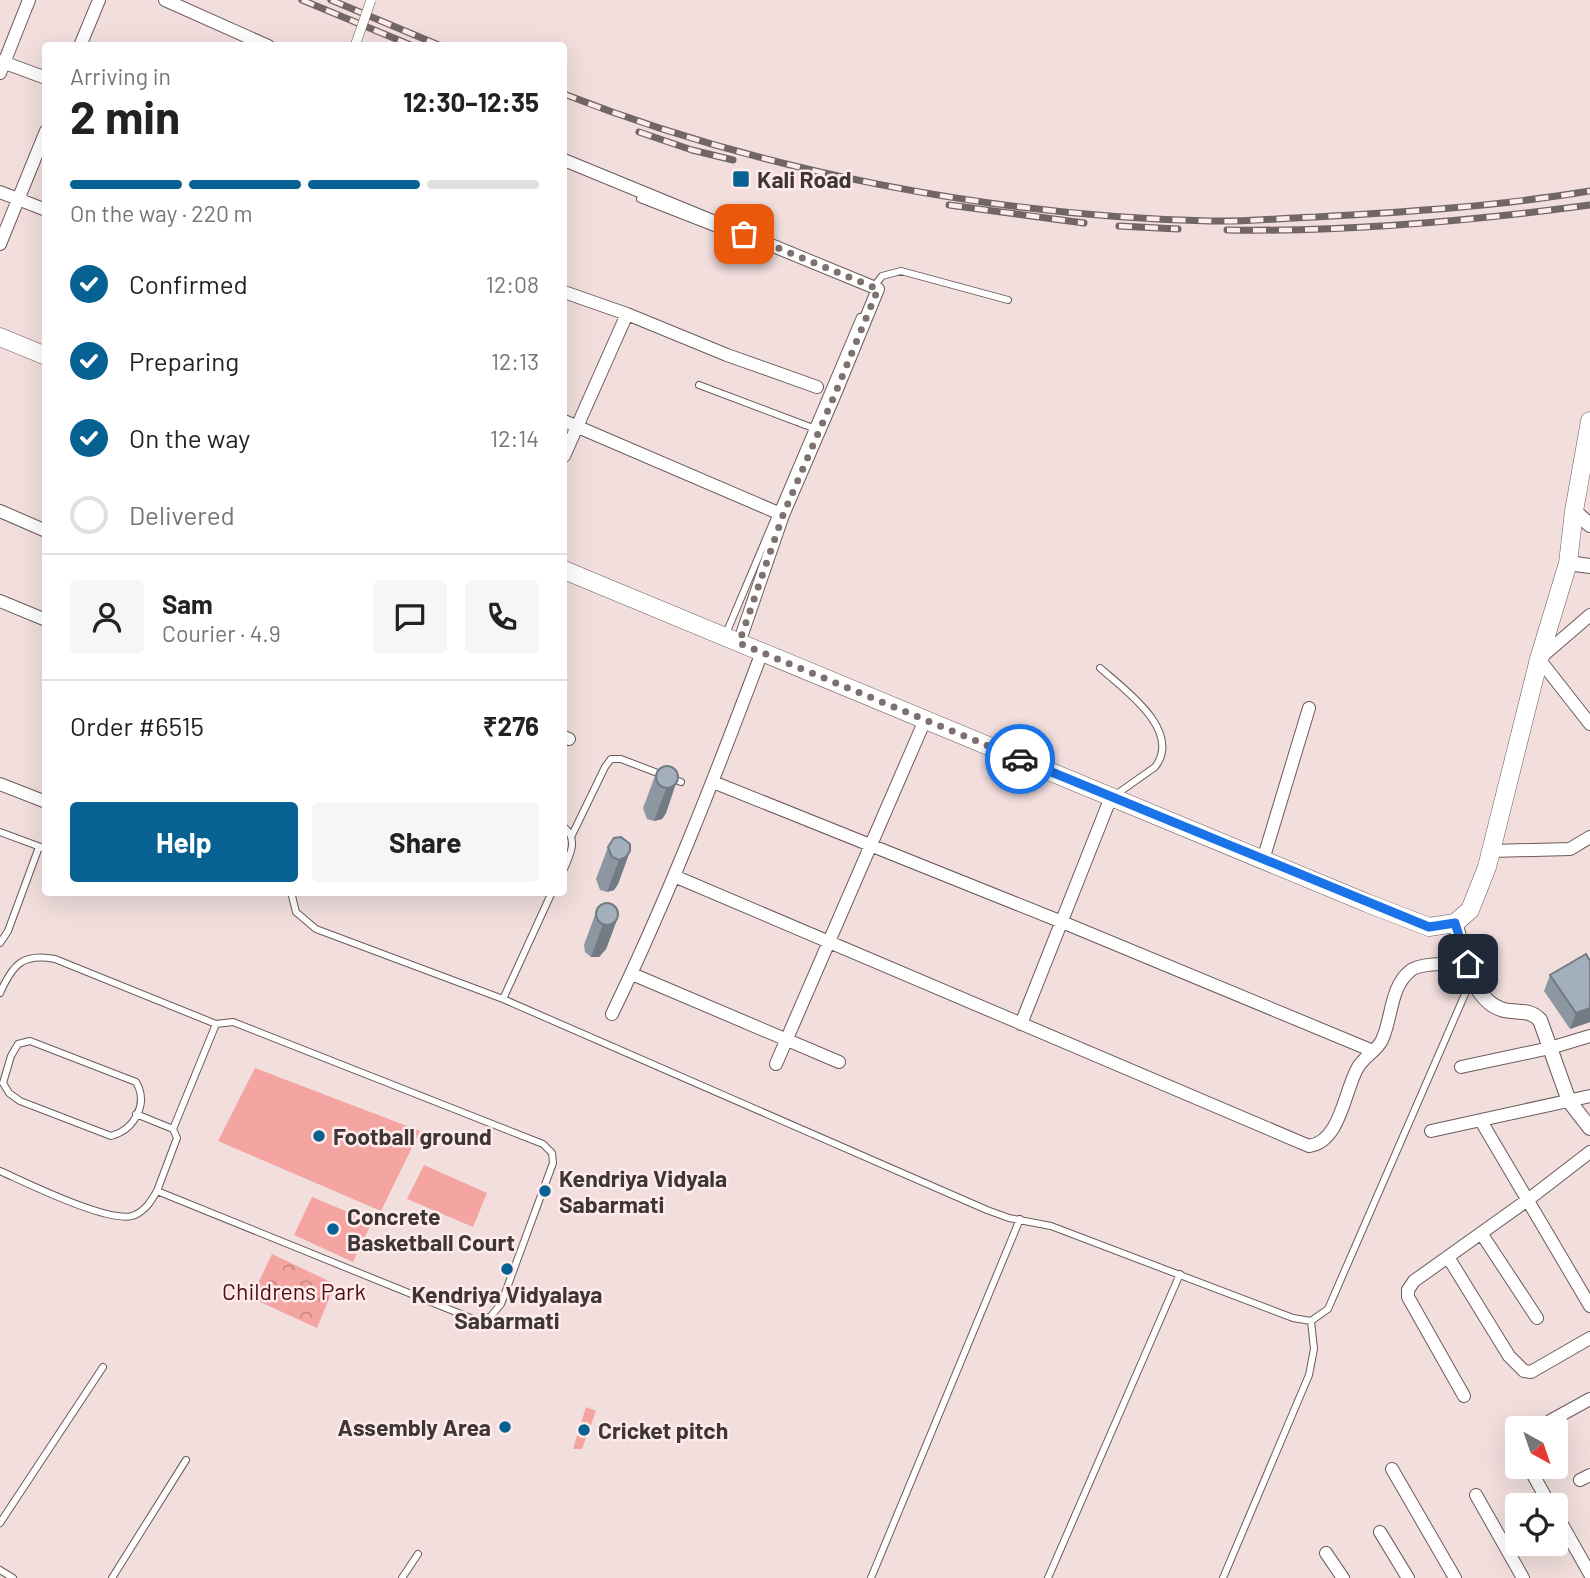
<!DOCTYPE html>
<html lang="en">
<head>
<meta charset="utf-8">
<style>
	:root { --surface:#fff; --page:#f6f6f6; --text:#222; --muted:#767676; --line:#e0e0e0; --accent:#076192 }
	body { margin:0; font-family:Barlow,sans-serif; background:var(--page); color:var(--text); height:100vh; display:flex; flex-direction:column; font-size:26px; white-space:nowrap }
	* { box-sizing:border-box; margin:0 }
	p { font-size:23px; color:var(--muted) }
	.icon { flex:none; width:38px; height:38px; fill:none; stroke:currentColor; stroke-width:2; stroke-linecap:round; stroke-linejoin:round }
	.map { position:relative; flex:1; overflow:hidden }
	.drawer { position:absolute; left:42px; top:42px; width:525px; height:854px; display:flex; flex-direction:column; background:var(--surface); border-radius:7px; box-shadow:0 7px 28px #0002 }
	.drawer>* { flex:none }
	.needle { width:46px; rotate:140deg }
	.fabs { position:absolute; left:1505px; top:1416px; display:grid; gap:14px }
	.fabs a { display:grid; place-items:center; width:63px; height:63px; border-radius:7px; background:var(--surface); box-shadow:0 7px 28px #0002; font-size:35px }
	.pin { position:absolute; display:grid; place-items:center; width:60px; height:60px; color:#fff; margin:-30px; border-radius:14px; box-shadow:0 4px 10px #0006 }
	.courier { position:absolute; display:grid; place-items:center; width:70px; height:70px; margin:-35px; border:5px solid #1a73e8; border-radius:50%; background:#fff; color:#222; box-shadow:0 2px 9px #0007 }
	.head em { font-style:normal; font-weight:700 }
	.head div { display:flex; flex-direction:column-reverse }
	.head { display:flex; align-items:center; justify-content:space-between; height:119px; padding:0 28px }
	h1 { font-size:46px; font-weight:700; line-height:52px }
	.bar { display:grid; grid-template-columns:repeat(4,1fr); gap:10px 7px; align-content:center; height:84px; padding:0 28px }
	.bar i { height:9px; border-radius:5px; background:var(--line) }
	.bar .on { background:var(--accent) }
	.bar p { grid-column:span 4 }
	.line { display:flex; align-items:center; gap:18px; padding:0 28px; border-top:2px solid var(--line) }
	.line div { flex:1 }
	.round { display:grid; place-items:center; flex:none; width:74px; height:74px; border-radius:7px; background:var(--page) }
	ol { padding:0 28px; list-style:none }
	li { display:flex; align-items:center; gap:21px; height:77px }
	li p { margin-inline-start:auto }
	li .icon { padding:7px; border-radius:50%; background:var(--accent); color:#fff; stroke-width:4 }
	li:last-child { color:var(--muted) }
	li i { width:38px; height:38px; border:4px solid var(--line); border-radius:50% }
	.action { display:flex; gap:14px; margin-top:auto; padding:14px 28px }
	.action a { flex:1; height:80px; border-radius:7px; background:var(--accent); color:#fff; font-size:28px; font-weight:700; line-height:80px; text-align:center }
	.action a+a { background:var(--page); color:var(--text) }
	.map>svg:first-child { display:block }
	.park { fill:url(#park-crowns) }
	.pitch { fill:#f4a5a2 }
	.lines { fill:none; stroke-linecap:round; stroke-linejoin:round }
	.service-casing { stroke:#6b5b5a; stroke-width:8 }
	.minor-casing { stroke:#6b5b5a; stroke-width:14 }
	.tertiary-casing { stroke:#6b5b5a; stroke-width:16 }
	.secondary-casing { stroke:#6b5b5a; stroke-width:19 }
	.service { stroke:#fff; stroke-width:6 }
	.minor { stroke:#fff; stroke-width:12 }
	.tertiary { stroke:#fff; stroke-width:14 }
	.secondary { stroke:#fff; stroke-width:18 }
	.rail-casing { stroke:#716666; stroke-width:7 }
	.rail { stroke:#ffebea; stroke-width:4.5; stroke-dasharray:13; stroke-linecap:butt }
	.pedestrian-bridge-casing { stroke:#6b5b5a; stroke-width:10; stroke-linecap:butt }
	.pedestrian-bridge { stroke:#fff; stroke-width:9 }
	.wall { fill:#8c97a1 }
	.shaded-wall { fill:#727b83 }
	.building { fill:#a3b0bb; stroke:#727b83; stroke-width:2 }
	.done { stroke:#7d7170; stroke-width:7; stroke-dasharray:0 12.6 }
	.route { stroke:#1a73e8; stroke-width:9 }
	.poi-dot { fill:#076192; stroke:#ffebea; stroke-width:2.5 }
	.labels { text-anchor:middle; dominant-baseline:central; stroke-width:5; stroke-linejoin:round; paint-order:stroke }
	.poi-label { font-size:23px; font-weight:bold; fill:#3e3636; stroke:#ffebea; text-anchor:start }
	.park-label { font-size:23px; fill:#4e0d12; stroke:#ffebea }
</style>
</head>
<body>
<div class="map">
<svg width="1590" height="1578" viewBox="0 0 1590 1578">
	<defs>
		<pattern id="park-crowns" width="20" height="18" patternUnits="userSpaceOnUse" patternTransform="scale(1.75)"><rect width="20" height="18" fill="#f4a5a2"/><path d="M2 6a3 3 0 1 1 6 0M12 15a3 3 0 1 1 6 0" fill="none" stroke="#c78785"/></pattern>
	</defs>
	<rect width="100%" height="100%" fill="#f1dedd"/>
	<path class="park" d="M272,1254L335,1284L317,1328L251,1298Z"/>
	<path class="pitch" d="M255,1068L420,1131L381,1211L218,1141Z
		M424,1165L487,1193L473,1227L407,1199Z
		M312,1197L372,1222L353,1262L294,1235Z
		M586,1407L596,1411L582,1449H573Z"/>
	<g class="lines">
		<g class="service-casing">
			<path id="service" d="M640,199L727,233
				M873,288L882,276L901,271L1008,300
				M699,385L813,428
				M725,636L860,317
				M1100,668C1124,689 1183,731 1155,767L1114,796
				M564,827C578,839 571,853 564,869
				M0,832L46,849
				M572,835L605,767L611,759H621L681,782
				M291,892L296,912L316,929L503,999L987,1210L1009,1218L1051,1226L1293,1318L1311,1321L1328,1309L1472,978
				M0,943L8,931L39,847
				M0,993C13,964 23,953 55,959L216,1024L233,1022L543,1144L552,1153L553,1163L501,1304L491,1316L478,1321L157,1191L177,1138L173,1129L216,1024
				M503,999L552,892
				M30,1041L136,1082C149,1104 134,1130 111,1136L20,1101L9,1093L3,1083L11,1056L18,1044Z
				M136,1114L173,1129
				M0,1171C25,1182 113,1226 135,1215C146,1210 151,1201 157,1191
				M0,1523L103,1367
				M0,1570L13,1578
				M112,1578L186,1460
				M402,1578L418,1554
				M871,1578L1020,1219
				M1048,1578L1180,1274
				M1223,1578L1309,1375L1314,1349L1311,1321"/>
		</g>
		<g class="minor-casing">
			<path id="minor" d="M165,0L268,46
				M80,46L99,0
				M0,61L46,78
				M0,73L29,0
				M564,160L878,289L835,394L783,515L739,643
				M0,192L46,210
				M0,244L46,131
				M564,292L627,314L727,355L817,387
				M564,421L783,515
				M564,456L627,314
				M0,511L46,531
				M0,601L46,620
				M1590,615L1539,659L1590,724
				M564,737L569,739
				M713,782L1062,922L1373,1051
				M0,784L46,802
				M1491,851L1570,849L1590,837
				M1263,860L1309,708
				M674,876L1309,1146C1340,1142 1344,1093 1357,1069C1363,1057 1377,1051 1382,1040C1392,1019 1390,987 1410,971C1420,962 1454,964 1468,964
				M632,974L839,1062
				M612,1014C669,896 716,774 762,652
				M1021,1024L1111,797
				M776,1064L925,720
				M1461,1067L1550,1048L1590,1036
				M1481,1121L1590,1306
				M1431,1131L1590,1096
				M1481,1233L1537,1318
				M1448,1257L1509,1356L1524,1371L1531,1372L1590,1338
				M1464,1396L1408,1297V1290L1414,1281L1529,1199L1590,1152
				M1550,1421L1590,1399
				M1528,1466L1550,1505
				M1392,1469L1455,1578
				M1580,1480L1590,1475
				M1476,1495L1523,1578
				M1556,1514L1590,1574
				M1380,1532L1408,1578
				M1326,1553L1343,1578"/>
		</g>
		<g class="tertiary-casing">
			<path id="tertiary" d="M1574,511L1590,525
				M1568,563L1590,566
				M1455,923C1464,951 1471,1002 1504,1010C1518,1013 1530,1009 1540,1020L1569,1101L1590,1128"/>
		</g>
		<g class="secondary-casing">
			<path id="secondary" d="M0,337L46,356
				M564,570L1367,903L1429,927L1455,923L1470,910L1487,867L1539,659L1568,563L1574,511L1590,421"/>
		</g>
		<use href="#service" class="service"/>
		<use href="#minor" class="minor"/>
		<use href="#tertiary" class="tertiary"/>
		<use href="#secondary" class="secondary"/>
		<g class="rail-casing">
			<path id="rail" d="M302,0L413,46
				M331,0L441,46
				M564,94C763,172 996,216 1210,221C1245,222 1281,218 1316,217C1408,212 1499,206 1590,191
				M639,132L692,150L733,160
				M949,205L1084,223
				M1119,226L1178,229
				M1227,230C1349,232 1470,221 1590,205"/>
		</g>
		<use href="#rail" class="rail"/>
		<g class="pedestrian-bridge-casing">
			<path id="pedestrian-bridge" d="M355,46L371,0"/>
		</g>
		<use href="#pedestrian-bridge" class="pedestrian-bridge"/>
	</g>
	<path class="wall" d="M655,776L677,780L666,813L662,819L654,821L647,819L643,808Z
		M608,847L630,851L618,884L614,890L607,892L600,890L596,879Z
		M596,912L618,917L606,949L599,957H591L585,952L584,945Z
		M1550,975L1590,1022L1570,1029L1544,991Z"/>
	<path class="shaded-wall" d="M677,780L666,813L662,819L654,821L666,789Z
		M630,851L618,884L614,890L607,892L619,860Z
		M618,917L606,949L599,957H591L603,924Z
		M1590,1008V1022L1570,1029L1576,1013Z"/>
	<path class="building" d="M656 777a11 11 0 1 1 22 0a11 11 0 1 1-22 0Z
		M621,837L630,844V851L626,857L619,860L612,857L608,847L614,838Z
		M596 914a11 11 0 1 1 22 0a11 11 0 1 1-22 0Z
		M1586,954L1590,961V1008L1576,1013L1550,975Z"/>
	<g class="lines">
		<path class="done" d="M744,234L878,289L835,394L783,515L739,643L1020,759"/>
		<path class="route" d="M1020,759L1429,927L1455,923L1468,964"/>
	</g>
	<g class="poi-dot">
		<rect x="732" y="170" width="18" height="18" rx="3.5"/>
		<circle cx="319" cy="1136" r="7"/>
		<circle cx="545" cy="1191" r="7"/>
		<circle cx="333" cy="1229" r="7"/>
		<circle cx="507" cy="1269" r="7"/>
		<circle cx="505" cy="1427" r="7"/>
		<circle cx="584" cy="1430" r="7"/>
	</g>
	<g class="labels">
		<g class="poi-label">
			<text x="757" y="179">Kali Road</text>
			<text x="333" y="1136">Football ground</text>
			<text x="559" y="1178">Kendriya Vidyala<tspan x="559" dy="26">Sabarmati</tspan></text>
			<text x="347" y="1216">Concrete<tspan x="347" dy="26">Basketball Court</tspan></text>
			<text x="507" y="1294" text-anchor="middle">Kendriya Vidyalaya<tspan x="507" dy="26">Sabarmati</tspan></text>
			<text x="491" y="1427" text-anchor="end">Assembly Area</text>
			<text x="598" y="1430">Cricket pitch</text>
		</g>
		<g class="park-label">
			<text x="294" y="1291">Childrens Park</text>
		</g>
	</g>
</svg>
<div class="fabs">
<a><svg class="needle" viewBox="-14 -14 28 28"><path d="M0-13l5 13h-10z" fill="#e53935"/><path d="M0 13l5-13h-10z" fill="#767676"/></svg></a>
<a><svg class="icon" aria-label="locate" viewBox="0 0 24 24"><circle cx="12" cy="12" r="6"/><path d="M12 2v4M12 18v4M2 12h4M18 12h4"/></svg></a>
</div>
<div class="pin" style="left:744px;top:234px;background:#ea580c"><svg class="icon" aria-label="bag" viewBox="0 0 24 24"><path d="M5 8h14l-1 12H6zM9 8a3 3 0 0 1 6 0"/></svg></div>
<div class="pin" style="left:1468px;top:964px;background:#1f2937"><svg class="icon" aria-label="home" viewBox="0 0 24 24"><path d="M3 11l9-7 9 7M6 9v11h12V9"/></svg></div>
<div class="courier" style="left:1020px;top:759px"><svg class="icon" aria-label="car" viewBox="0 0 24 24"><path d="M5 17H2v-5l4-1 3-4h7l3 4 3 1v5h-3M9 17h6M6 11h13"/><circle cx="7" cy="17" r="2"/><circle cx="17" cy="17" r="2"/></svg></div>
<section class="drawer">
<div class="head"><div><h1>2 min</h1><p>Arriving in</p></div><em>12:30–12:35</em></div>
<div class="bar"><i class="on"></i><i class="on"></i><i class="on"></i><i></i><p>On the way · 220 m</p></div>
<ol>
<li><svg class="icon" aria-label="check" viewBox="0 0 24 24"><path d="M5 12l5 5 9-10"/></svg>Confirmed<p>12:08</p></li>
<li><svg class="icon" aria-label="check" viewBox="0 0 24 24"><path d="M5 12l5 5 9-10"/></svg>Preparing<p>12:13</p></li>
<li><svg class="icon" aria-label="check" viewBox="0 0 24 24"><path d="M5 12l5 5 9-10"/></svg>On the way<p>12:14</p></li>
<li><i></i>Delivered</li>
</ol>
<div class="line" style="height:126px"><a class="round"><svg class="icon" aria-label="person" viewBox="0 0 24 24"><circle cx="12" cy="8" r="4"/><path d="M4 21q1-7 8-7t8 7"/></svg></a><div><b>Sam</b><p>Courier · 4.9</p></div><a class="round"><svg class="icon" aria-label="chat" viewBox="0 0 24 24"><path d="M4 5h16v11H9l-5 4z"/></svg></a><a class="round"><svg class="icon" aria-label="phone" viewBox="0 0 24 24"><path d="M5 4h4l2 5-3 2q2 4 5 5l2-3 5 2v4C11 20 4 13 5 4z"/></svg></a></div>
<div class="line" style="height:91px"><div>Order #6515</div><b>₹276</b></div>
<div class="action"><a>Help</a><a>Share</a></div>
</section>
</div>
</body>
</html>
